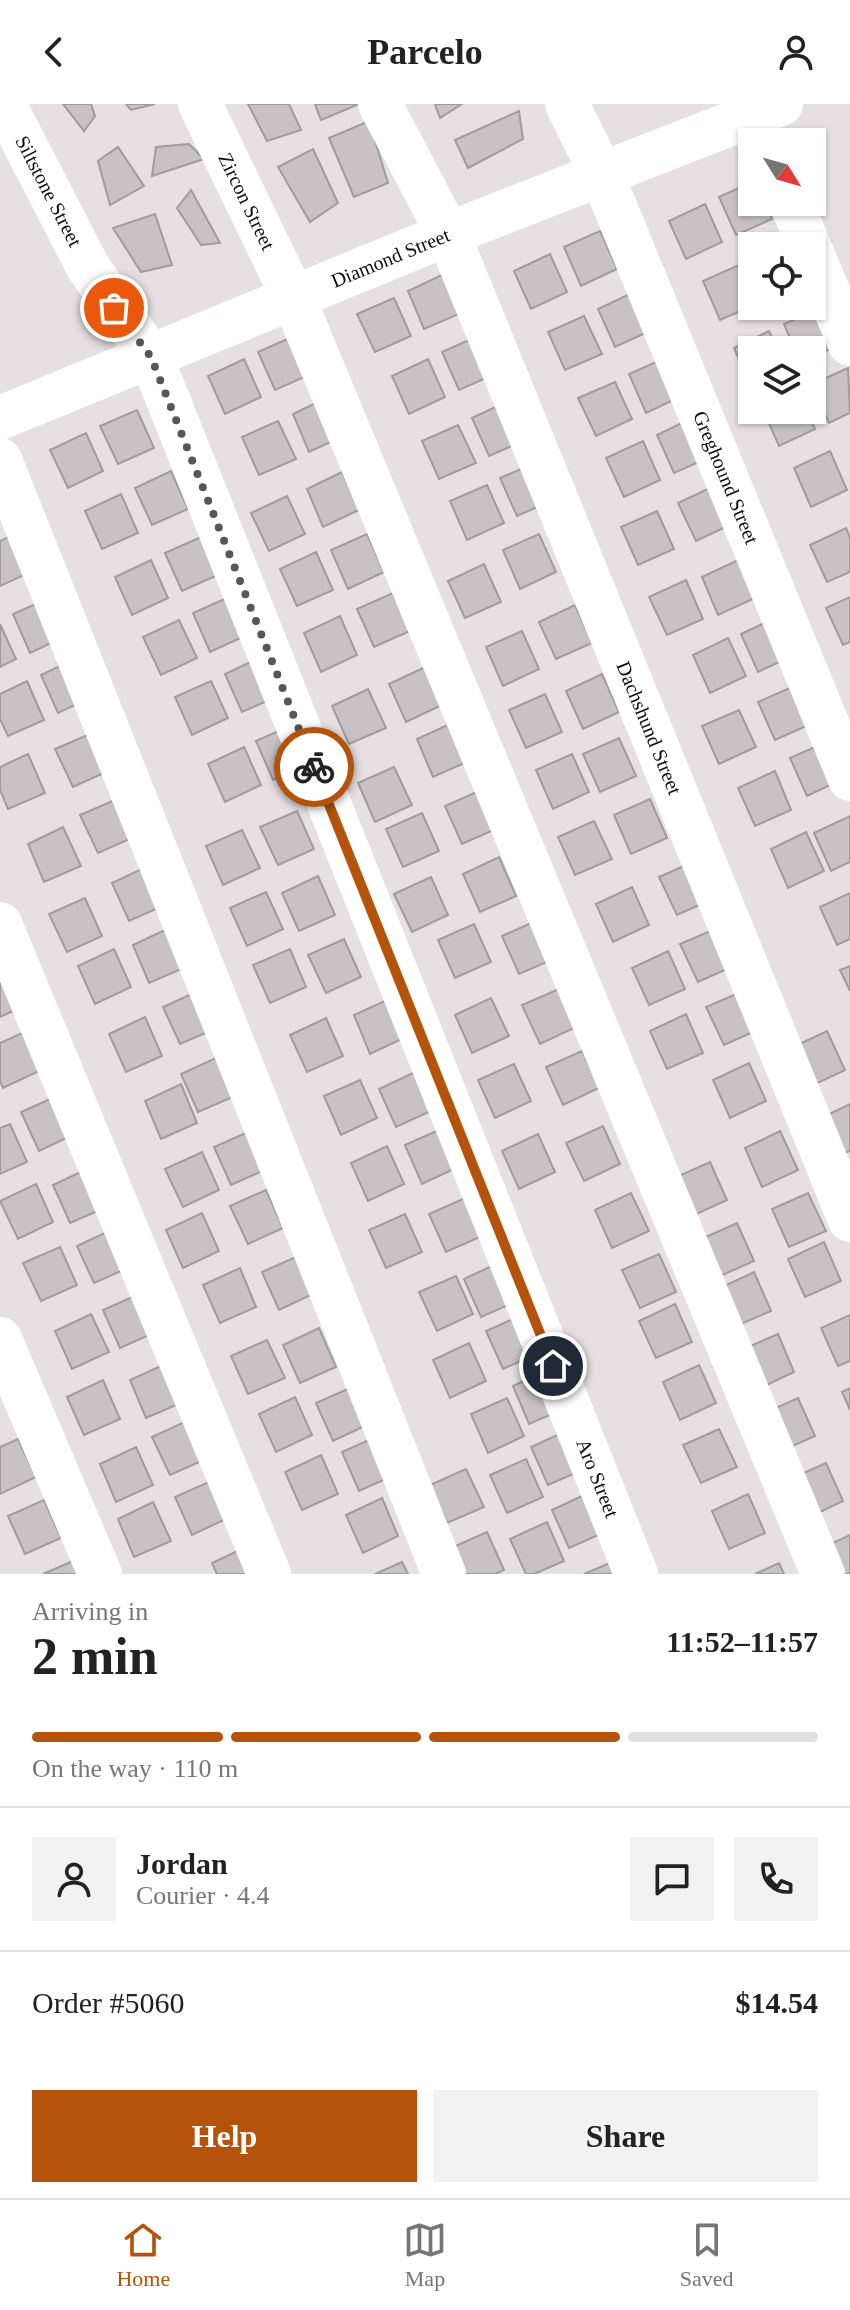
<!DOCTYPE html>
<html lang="en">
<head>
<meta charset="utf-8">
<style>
	:root { --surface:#fff; --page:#f2f2f2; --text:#222; --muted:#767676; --line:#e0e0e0; --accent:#b45309 }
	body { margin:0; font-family:"Times New Roman",serif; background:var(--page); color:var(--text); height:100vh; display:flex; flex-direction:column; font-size:30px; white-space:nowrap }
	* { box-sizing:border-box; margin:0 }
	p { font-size:26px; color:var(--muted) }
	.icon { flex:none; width:44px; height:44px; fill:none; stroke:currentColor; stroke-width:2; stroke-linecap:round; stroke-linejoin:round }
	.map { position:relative; height:1470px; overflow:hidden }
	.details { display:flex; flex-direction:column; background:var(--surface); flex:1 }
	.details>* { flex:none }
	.needle { width:52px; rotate:127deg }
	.controls { position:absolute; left:738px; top:24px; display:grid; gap:16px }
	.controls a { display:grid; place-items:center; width:88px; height:88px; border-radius:0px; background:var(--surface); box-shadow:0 2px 6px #0004; font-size:40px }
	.pin { position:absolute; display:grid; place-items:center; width:68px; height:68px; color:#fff; margin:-34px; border:4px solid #fff; border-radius:50%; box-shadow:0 2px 8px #0007 }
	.courier { position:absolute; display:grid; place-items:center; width:80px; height:80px; margin:-40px; border:6px solid #b45309; border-radius:50%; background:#fff; color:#222; box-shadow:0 2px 10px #0007 }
	.headline em { font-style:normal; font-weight:800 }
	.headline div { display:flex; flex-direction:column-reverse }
	.headline { display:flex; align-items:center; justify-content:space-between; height:136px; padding:0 32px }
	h1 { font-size:52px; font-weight:800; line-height:60px }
	.bar { display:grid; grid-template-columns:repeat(4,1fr); gap:12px 8px; align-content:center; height:96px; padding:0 32px }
	.bar i { height:10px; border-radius:6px; background:var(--line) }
	.bar .current { background:var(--accent) }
	.bar p { grid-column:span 4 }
	.line { display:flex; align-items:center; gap:20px; padding:0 32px; border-top:2px solid var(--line) }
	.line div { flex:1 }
	.round { display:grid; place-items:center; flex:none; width:84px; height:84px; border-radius:0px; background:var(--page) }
	.cta { display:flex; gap:16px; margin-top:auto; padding:16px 32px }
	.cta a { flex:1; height:92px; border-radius:0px; background:var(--accent); color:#fff; font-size:32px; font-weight:800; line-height:92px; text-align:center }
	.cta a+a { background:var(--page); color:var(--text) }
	header { display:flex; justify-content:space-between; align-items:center; height:104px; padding:0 32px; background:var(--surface); font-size:36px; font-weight:800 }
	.dock { display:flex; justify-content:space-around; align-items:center; height:112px; border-top:2px solid var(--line); background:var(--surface); font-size:22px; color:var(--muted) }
	.dock a { display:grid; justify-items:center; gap:4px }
	.dock .current { color:var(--accent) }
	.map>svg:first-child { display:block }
	.building { fill:#c8c2c4; stroke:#a19b9d; stroke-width:2 }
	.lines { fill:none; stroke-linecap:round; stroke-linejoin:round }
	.minor { stroke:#fff; stroke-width:44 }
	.done { stroke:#5a5657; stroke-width:8; stroke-dasharray:0 14.4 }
	.route { stroke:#b45309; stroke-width:10 }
	.labels { text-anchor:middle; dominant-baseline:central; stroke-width:8; stroke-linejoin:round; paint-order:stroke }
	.street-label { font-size:20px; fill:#0e0c0c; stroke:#fff }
</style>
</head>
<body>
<header><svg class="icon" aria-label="back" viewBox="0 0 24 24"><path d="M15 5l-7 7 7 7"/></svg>Parcelo<svg class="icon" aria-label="person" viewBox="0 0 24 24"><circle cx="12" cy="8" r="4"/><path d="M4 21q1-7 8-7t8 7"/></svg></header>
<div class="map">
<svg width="850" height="1470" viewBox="0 0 850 1470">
	<rect width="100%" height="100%" fill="#e7e0e3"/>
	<path class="building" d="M63,0H91L95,12L84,27Z
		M126,0H155L131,6Z
		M248,0H289L301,26L267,37Z
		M315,0H356L357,1L321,16Z
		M435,0H462L440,14Z
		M519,7L523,35L468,64L455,36Z
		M369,17L388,79L354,93L329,34Z
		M189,40L204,55L152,72L156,43Z
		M118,43L144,82L110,101L98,57Z
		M313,45L338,99L310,118L278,63Z
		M752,78V98H765L772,115L736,131L719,93Z
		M191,86L220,139L201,141L177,104Z
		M705,100L722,138L686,155L669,117Z
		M155,110L172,161L141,168L113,124Z
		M600,127L617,165L581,182L564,143Z
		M550,150L567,188L531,205L514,167Z
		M739,161L752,190V202L720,216L703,177Z
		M444,170L461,209L424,225L408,187Z
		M634,188L652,226L615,243L598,205Z
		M394,194L411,232L375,248L357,210Z
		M820,204L837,242L812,253V246H795L784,220Z
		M584,212L602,250L565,266L548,228Z
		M769,227L778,246H752L751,282L734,244Z
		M294,232L311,270L275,286L258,248Z
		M478,232L495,270L459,286L442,248Z
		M665,254L682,292L646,309L629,270Z
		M244,255L261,293L225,310L208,272Z
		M428,255L445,293L409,310L392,272Z
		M848,264L850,309L829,319L812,280Z
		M615,278L632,315L596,332L578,294Z
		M328,293L346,331L309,348L293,310Z
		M508,297L526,336L489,352L472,314Z
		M137,306L154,344L118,360L100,322Z
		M763,306H806L815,325L779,342Z
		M692,314L710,353L674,369L657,331Z
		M278,317L296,355L259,371L242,333Z
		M458,321L476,359L439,375L422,337Z
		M86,329L103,367L68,384L50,346Z
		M643,337L660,376L624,393L606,354Z
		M830,347L847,386L811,403L794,364Z
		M537,358L553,396L517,412L500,374Z
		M171,367L188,405L152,421L135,384Z
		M342,368L359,406L323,423L307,385Z
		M487,381L504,419L467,436L450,397Z
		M714,382L732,420L696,437L678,399Z
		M121,390L138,429L102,445L85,407Z
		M287,392L305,430L269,447L251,409Z
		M657,407L674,445L638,461L621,423Z
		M846,424L850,434V468L827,478L810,441Z
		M19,428L35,466L0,482V437Z
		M367,430L384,468L348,485L331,446Z
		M539,430L556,468L520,485L503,446Z
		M201,433L218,471L182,487L165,449Z
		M316,448L333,486L297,502L280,465Z
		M151,456L168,494L132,511L115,473Z
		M738,456L755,494L718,511L702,473Z
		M484,460L501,498L465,514L448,477Z
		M686,476L703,515L667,531L649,493Z
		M393,489L410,527L374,543L357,505Z
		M229,493L247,531L210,548L193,509Z
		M850,493V538L843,541L826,504Z
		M49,494L66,532L30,549L13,510Z
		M575,501L592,539L556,555L539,518Z
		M340,512L357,551L321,568L304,529Z
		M777,513L794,551L758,568L741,530Z
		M179,516L197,554L161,571L143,533Z
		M0,520L16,555L0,563Z
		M522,527L539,565L503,582L486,543Z
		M728,534L746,572L710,589L693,551Z
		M261,553L278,592L242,608L225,570Z
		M77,554L94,592L58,609L41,571Z
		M425,563L442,601L406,618L389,580Z
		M602,570L619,608L583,625L566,587Z
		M27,577L44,616L8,632L0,615V590Z
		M211,577L228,614L192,631L175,593Z
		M794,582L811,620L775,636L758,598Z
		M368,585L386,624L349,640L332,602Z
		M545,590L562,628L526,644L509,606Z
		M739,606L756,643L719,660L702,622Z
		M452,619L469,657L433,673L417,635Z
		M292,621L310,659L273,676L256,637Z
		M92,629L108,667L73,683L55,645Z
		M619,634L636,672L600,688L583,650Z
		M826,638L843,675L807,692L790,654Z
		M244,643L261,681L225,698L208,660Z
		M28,650L45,689L8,705L0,686V663Z
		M572,650L589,688L553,705L536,666Z
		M394,663L412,701L375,718L358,679Z
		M775,667L791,706L755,722L738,684Z
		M481,686L498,724L462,740L445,702Z
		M117,695L134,733L98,749L80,711Z
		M650,695L667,734L631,750L614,711Z
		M297,707L314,745L278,761L260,723Z
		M422,709L439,747L403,763L386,725Z
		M850,712V758L831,767L814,729Z
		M594,717L612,755L575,771L558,733Z
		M63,723L81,762L44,778L28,740Z
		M242,726L260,764L223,781L206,742Z
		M806,728L824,767L788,784L771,745Z
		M499,753L516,792L480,808L463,770Z
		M695,757L713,795L677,811L659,773Z
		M148,762L165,801L129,817L112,779Z
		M318,772L335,811L299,827L282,789Z
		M431,773L448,811L412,828L394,790Z
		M632,783L649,821L613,838L596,800Z
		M266,788L283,825L247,842L230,804Z
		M850,789V835L837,841L820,803Z
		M85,794L102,832L67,848L49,810Z
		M538,816L556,854L519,870L502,832Z
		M474,820L491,858L455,874L438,836Z
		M169,824L186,863L149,879L133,841Z
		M717,824L734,862L698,878L680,840Z
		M344,835L361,873L326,889L308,851Z
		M114,845L131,883L95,900L78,862Z
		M290,845L306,883L270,899L253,861Z
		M668,847L685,885L649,901L632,864Z
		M850,862V887L840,866Z
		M0,872L15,906L0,913Z
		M559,885L576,923L540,940L522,901Z
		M200,886L217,924L180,940L163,903Z
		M743,887L760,925L724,941L706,903Z
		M491,894L509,932L472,949L455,911Z
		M389,895L406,933L370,950L354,911Z
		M686,910L703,949L667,965L650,927Z
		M145,913L162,952L126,968L109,930Z
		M326,914L343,952L307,968L290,931Z
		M827,927L845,966L809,983L791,944Z
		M22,929L39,967L3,984L0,977V939Z
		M582,947L599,984L563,1001L546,963Z
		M218,953L235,992L198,1008L181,970Z
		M749,959L766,997L730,1014L713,976Z
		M514,960L531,997L495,1014L478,976Z
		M415,968L433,1006L396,1023L379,985Z
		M360,976L377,1014L341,1031L324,992Z
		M181,980L197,1019L161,1035L145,997Z
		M57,992L75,1030L39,1047L21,1008Z
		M850,1000V1047L840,1051L823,1013Z
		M10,1020L27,1058L0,1070V1024Z
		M603,1022L620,1060L584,1077L566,1039Z
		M441,1025L458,1063L422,1080L405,1041Z
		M250,1027L267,1065L231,1081L214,1043Z
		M780,1027L798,1066L762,1083L745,1044Z
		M538,1030L555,1068L519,1085L502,1047Z
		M387,1042L404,1080L368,1097L351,1059Z
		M202,1048L219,1086L183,1103L165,1065Z
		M710,1058L727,1096L690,1113L674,1074Z
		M89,1064L107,1103L70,1119L53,1081Z
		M36,1080L53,1118L18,1135L0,1097Z
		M266,1086L283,1124L248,1140L230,1102Z
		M631,1089L649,1127L612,1144L595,1106Z
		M808,1089L826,1127L789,1143L772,1105Z
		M465,1094L482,1132L446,1148L429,1110Z
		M202,1109L219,1147L183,1164L166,1126Z
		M405,1110L422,1148L386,1164L369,1126Z
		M737,1119L754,1157L718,1173L701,1135Z
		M113,1125L130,1163L94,1179L77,1142Z
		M824,1138L841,1177L805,1193L788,1155Z
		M60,1143L77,1181L41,1197L23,1159Z
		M659,1150L676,1188L640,1204L622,1166Z
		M298,1152L315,1189L279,1206L262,1168Z
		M500,1158L517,1197L481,1213L464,1175Z
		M240,1164L256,1203L220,1219L203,1181Z
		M754,1168L771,1207L734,1223L718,1185Z
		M456,1172L473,1210L437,1227L419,1188Z
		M139,1190L156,1228L120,1244L103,1206Z
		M675,1200L692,1238L656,1254L639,1217Z
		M91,1210L109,1248L72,1265L55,1227Z
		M522,1211L539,1249L503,1265L486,1227Z
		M850,1211V1257L838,1262L821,1224Z
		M319,1224L336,1263L300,1279L283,1241Z
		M778,1230L794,1268L758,1285L741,1246Z
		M267,1236L285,1274L248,1290L231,1252Z
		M469,1239L486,1277L450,1294L433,1256Z
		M165,1260L183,1298L146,1314L130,1276Z
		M699,1261L716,1299L680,1316L663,1278Z
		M548,1265L566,1304L529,1320L513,1282Z
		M103,1276L120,1315L84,1331L67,1293Z
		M352,1283L369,1320L333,1337L316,1299Z
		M850,1284V1306L842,1288Z
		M295,1293L312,1331L276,1348L259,1310Z
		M507,1294L524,1332L488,1349L471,1310Z
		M798,1294L815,1332L779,1348L762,1310Z
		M189,1316L206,1355L170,1371L152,1333Z
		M719,1325L737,1363L701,1379L683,1341Z
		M568,1326L585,1365L548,1381L531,1343Z
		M378,1332L395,1371L359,1387L342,1348Z
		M18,1335L36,1373L0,1390V1343Z
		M136,1343L153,1381L116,1398L100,1360Z
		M321,1351L338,1390L302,1406L285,1368Z
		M526,1355L543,1393L507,1409L490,1371Z
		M826,1359L843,1397L808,1414L790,1375Z
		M466,1365L484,1403L447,1419L430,1381Z
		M211,1377L228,1414L192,1431L175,1393Z
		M588,1389L605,1428L569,1444L552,1406Z
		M748,1390L765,1429L729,1445L712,1407Z
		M382,1394L398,1432L363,1449L346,1411Z
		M44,1396L61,1434L25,1450L8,1412Z
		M153,1398L171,1437L134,1453L118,1415Z
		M547,1418L564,1457L534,1470H526L510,1435Z
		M487,1428L504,1466L495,1470H463L451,1444Z
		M850,1431V1470H833L822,1444Z
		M248,1442L261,1470H217L212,1459Z
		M75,1456L82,1470H43Z
		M617,1456L623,1470H584Z
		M402,1458L408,1470H375Z
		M779,1459L784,1470H755Z"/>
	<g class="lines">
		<g class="minor">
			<path id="s1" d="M4,0L88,163L151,253L636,1470"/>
			<path id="s2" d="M200,0L293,193L823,1470"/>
			<path id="s3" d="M380,0L448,130L850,1116"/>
			<path id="s4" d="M567,0L602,71L850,675"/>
			<path d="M791,98L809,142"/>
			<path d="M812,149L850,240"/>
			<path id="s5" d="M0,314L448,130L781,0"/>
			<path d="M0,356L444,1470"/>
			<path d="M0,820L269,1470"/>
			<path d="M0,1235L100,1470"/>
		</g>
	</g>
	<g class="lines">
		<path class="done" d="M114,204L151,253L314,663"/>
		<path class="route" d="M314,663L553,1262"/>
	</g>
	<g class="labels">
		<g class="street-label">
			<text stroke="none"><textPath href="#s1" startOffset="98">Siltstone Street</textPath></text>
			<text stroke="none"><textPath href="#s2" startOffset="108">Zircon Street</textPath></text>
			<text stroke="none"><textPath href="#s5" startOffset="422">Diamond Street</textPath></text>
			<text stroke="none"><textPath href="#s4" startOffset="406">Greghound Street</textPath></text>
			<text stroke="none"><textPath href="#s3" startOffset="680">Dachshund Street</textPath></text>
			<text stroke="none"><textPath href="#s1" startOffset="1500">Aro Street</textPath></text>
		</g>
	</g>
</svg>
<div class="controls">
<a><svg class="needle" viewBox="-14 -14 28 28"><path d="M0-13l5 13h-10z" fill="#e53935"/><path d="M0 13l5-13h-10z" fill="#767676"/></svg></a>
<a><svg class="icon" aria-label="locate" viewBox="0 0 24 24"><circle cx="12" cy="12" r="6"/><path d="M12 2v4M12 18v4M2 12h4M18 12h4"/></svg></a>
<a><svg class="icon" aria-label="layers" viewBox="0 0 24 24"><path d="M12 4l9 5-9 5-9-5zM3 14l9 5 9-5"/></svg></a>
</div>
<div class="pin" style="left:114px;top:204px;background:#ea580c"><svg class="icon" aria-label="bag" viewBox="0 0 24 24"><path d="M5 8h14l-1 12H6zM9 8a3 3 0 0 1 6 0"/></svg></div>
<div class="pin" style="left:553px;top:1262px;background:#1f2937"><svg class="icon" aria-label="home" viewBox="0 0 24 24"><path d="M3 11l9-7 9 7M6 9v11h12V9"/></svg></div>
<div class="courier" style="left:314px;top:663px"><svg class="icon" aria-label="bike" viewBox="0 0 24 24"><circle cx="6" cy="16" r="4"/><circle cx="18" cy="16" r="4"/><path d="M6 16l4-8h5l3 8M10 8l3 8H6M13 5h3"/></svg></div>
</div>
<section class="details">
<div class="headline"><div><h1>2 min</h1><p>Arriving in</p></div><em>11:52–11:57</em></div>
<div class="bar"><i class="current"></i><i class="current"></i><i class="current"></i><i></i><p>On the way · 110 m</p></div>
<div class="line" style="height:144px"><a class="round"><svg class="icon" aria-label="person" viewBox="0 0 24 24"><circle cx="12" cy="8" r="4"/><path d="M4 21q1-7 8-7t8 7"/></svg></a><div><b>Jordan</b><p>Courier · 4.4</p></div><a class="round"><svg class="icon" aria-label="chat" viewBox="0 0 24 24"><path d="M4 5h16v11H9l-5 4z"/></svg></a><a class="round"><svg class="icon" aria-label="phone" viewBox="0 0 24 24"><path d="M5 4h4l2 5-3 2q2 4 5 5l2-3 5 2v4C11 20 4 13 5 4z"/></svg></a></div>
<div class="line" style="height:104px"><div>Order #5060</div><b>$14.54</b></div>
<div class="cta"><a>Help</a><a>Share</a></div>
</section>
<nav class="dock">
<a class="current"><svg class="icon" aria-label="home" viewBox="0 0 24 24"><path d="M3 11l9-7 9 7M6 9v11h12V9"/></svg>Home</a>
<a><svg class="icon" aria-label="map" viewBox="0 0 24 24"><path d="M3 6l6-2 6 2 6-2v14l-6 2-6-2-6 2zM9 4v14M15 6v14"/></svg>Map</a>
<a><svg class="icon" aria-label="saved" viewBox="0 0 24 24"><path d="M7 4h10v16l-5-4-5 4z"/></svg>Saved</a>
</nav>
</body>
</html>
